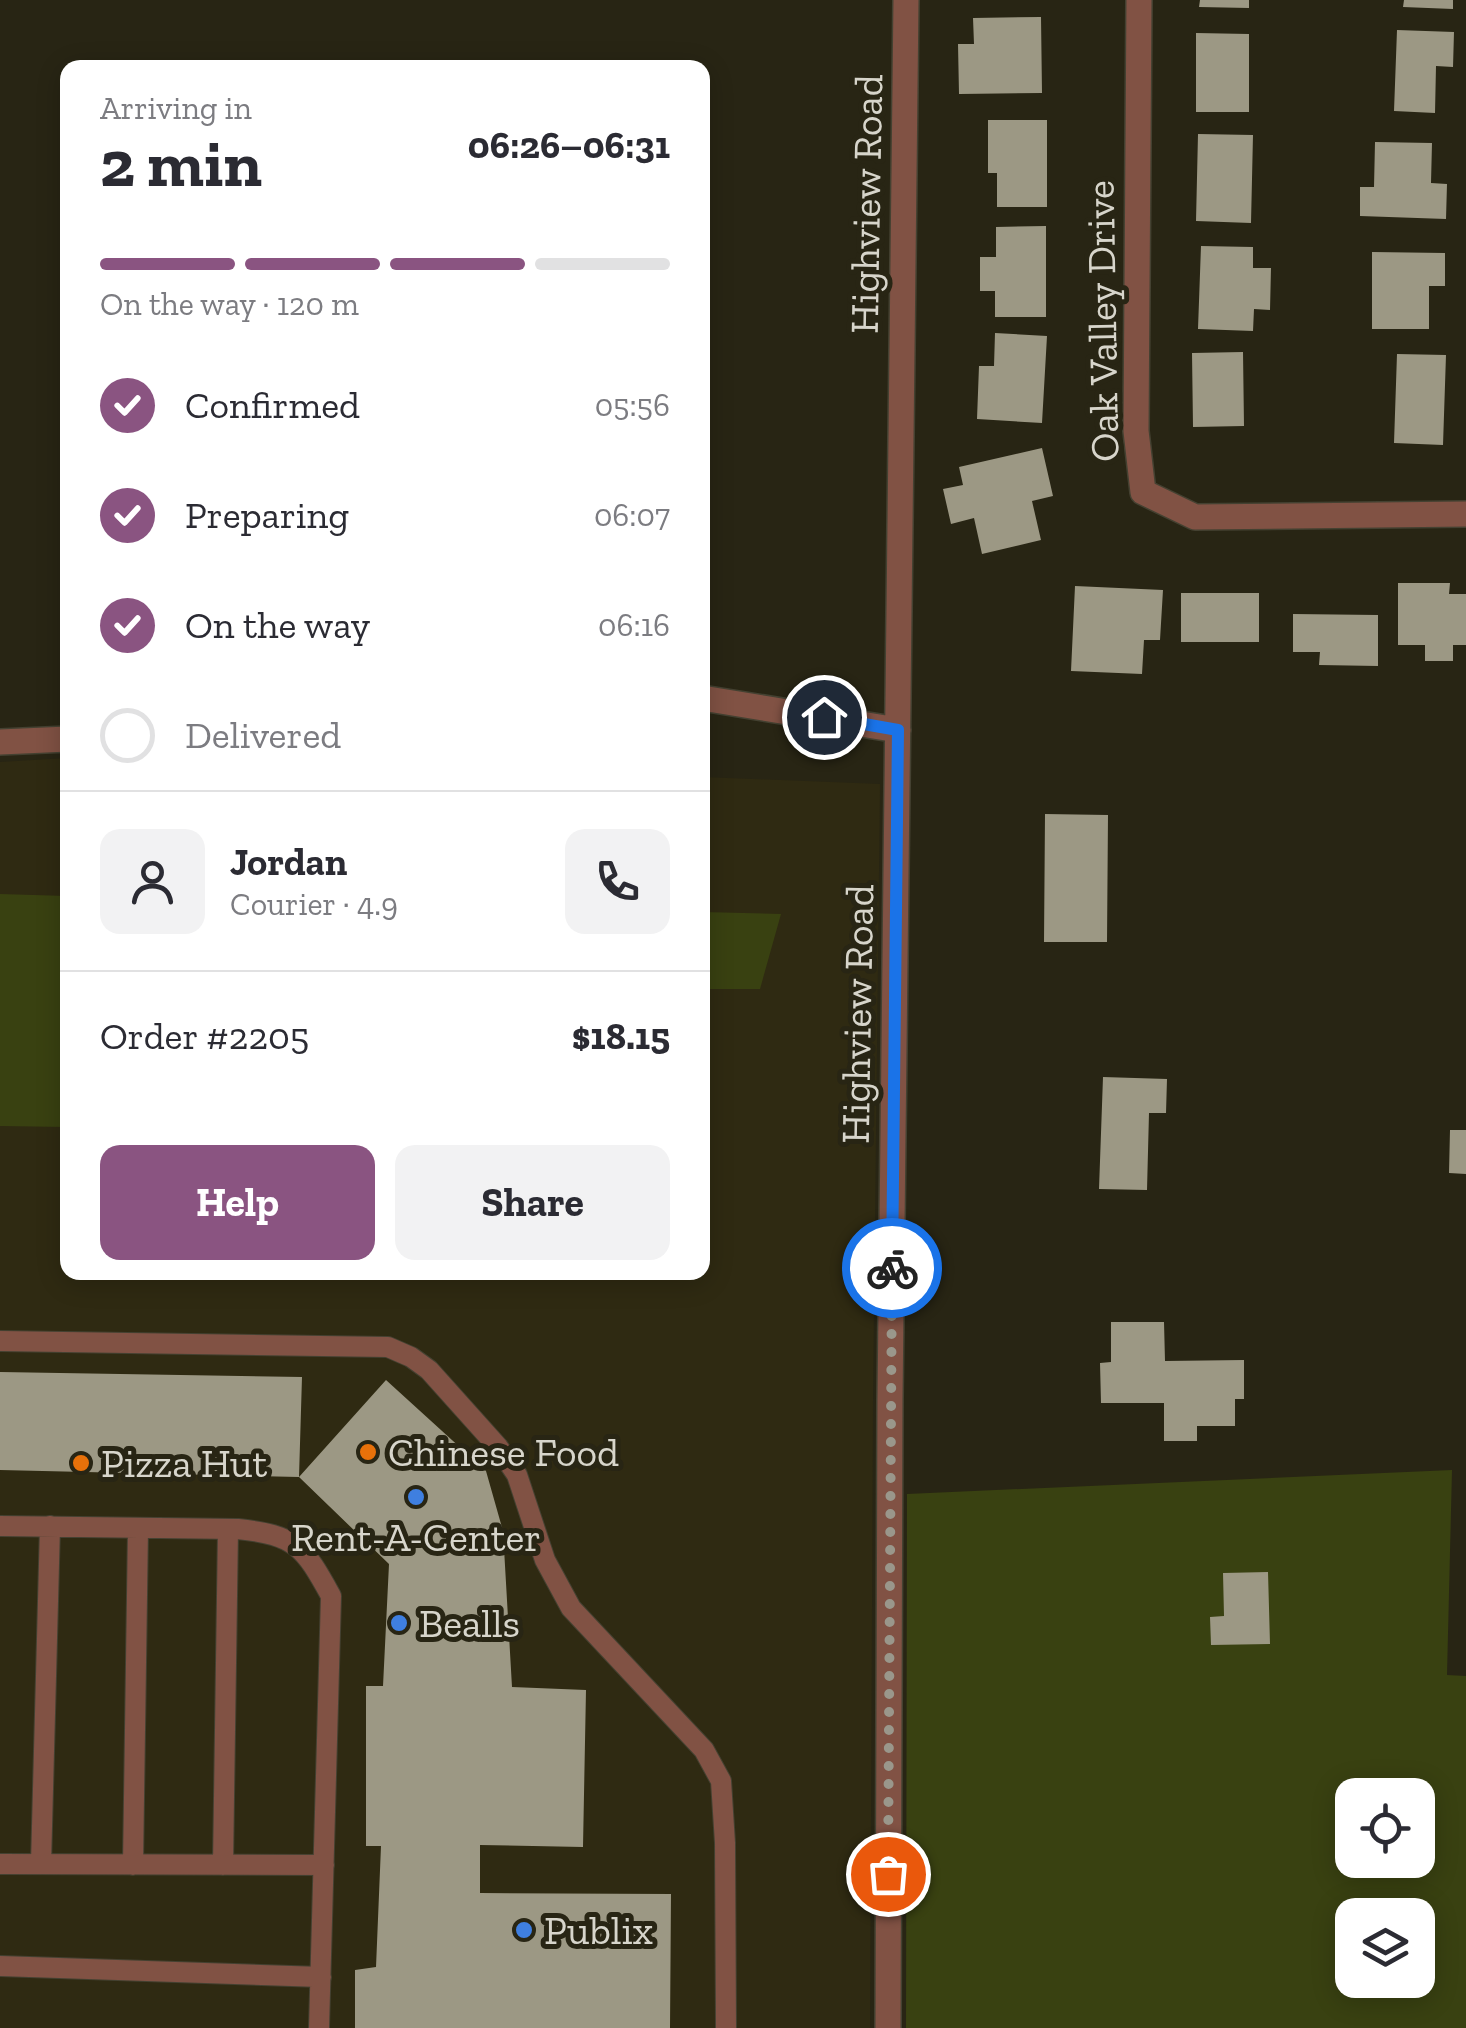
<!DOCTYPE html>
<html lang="en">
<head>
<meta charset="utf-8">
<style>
	:root { --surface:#fff; --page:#f2f2f3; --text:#2b2b33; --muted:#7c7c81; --line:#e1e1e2; --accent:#8a5481 }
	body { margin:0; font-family:"Zilla Slab",serif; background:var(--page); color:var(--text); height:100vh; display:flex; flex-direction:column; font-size:38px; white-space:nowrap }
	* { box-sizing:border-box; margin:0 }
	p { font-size:32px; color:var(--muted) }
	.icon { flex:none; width:55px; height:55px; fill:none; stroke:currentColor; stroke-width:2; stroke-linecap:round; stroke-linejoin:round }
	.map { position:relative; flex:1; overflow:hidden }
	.details { position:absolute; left:60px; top:60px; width:650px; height:1220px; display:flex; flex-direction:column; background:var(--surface); border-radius:20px; box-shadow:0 5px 25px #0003 }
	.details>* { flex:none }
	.tools { position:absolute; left:1335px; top:1778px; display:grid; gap:20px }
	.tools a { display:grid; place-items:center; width:100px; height:100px; border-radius:20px; background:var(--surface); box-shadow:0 5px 25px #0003; font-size:50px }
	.pin { position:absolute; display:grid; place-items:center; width:85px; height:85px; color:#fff; margin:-42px; border:5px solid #fff; border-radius:50%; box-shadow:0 2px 10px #0007 }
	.courier { position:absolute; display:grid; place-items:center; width:100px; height:100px; margin:-50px; border:8px solid #1a73e8; border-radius:50%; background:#fff; color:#222; box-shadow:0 2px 12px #0007 }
	.summary em { font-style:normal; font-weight:700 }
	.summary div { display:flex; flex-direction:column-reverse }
	.summary { display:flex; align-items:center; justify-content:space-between; height:170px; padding:0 40px }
	h1 { font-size:65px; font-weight:700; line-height:75px }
	.bar { display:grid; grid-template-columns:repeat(4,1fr); gap:15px 10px; align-content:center; height:120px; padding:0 40px }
	.bar i { height:12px; border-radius:8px; background:var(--line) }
	.bar .current { background:var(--accent) }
	.bar p { grid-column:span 4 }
	.line { display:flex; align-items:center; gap:25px; padding:0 40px; border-top:2px solid var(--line) }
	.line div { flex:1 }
	.round { display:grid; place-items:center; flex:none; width:105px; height:105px; border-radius:20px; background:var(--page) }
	ol { padding:0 40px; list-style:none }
	li { display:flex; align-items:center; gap:30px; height:110px }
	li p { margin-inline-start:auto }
	li .icon { padding:10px; border-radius:50%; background:var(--accent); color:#fff; stroke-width:4 }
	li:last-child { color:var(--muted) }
	li i { width:55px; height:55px; border:5px solid var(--line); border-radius:50% }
	.button { display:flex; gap:20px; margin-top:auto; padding:20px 40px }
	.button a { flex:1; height:115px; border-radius:20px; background:var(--accent); color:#fff; font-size:40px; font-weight:700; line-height:115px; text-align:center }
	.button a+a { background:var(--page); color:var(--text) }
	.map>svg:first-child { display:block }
	.built { fill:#2f2a12 }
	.green { fill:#394111; fill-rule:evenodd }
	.building { fill:#9c9884 }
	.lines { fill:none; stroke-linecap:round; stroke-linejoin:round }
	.service-casing { stroke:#444131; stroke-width:22 }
	.minor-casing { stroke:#444131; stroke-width:28 }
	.service { stroke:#815244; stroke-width:20 }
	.minor { stroke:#815244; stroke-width:25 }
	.done { stroke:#9a978b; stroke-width:10; stroke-dasharray:0 18 }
	.route { stroke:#1a73e8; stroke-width:12 }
	.food-dot { fill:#e8710a; stroke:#282514; stroke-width:4 }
	.shop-dot { fill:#3f7fe0; stroke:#282514; stroke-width:4 }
	.labels { text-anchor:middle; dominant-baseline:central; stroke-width:10; stroke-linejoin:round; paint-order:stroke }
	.street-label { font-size:40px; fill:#d7d5cb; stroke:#282514 }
	.poi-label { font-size:40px; fill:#d7d5cb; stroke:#282514; text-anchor:start }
</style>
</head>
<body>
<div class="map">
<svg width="1466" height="2028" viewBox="0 0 1466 2028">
	<rect width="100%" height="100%" fill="#282514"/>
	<path class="built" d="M67,758L68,1272H702L703,777L880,784L873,1400L870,2028H0V762Z"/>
	<path class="green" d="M0,894L67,896V1127L0,1126Z
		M703,912L781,914L760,989H703Z
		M1452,1470L1447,1675L1466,1676V2028H906L907,1494ZM1352,1795H1418V1860H1352ZM1352,1915H1418V1980H1352Z"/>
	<path class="building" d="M1200,0H1249V8L1199,7Z
		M1404,0H1453V9L1403,7Z
		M1041,17L1042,93L959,94L958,44H974L973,18Z
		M1397,30L1454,32L1453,67L1436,66L1435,113L1394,111Z
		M1196,33L1249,34V112H1196Z
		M988,120H1047V207H997V173H988Z
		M1198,134L1253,135L1251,223L1196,221Z
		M1375,142L1432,143L1431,183L1447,184L1446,219L1360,216V187H1374Z
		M1046,226V317H995V291H980V257H996V227Z
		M1201,246L1253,247V268H1271L1270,310L1254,309L1253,331L1198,329Z
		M1372,252L1445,253V286H1429V329H1372Z
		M995,333L1047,336L1042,423L977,419L979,366H994Z
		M1243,352L1244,426L1193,427L1192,353Z
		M1397,354L1446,355L1443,445L1394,443Z
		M1042,448L1053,496L1032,501L1041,540L982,554L974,518L951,524L943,489L963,485L959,467Z
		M1398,583H1450L1449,594H1466V645H1453V661H1425V645H1398Z
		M1075,586L1163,590L1160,640H1144L1142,674L1071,671Z
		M1181,593H1259V642H1181Z
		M1293,614L1378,615V666L1319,665L1320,652H1293Z
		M1045,814L1108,815L1107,942H1044Z
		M1103,1077L1167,1079L1166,1113H1149L1147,1190L1099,1189Z
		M1450,1130H1466V1174L1449,1173Z
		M1111,1322H1164L1165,1361L1244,1360V1399H1235V1426H1197V1441H1164V1403H1101L1100,1363L1111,1362Z
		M0,1372L302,1377L299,1477L386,1380L486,1471L503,1531L512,1687L586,1690L583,1847L480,1845V1893L671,1894L670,2028H355V1970L376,1967L381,1846H366V1686H383L389,1564L299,1477L0,1470Z
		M1268,1572L1270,1644L1211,1645L1210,1617L1224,1616L1223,1573Z"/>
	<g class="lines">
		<g class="service-casing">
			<path id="service" d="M0,1341L388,1347L411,1357L429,1370L498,1447L517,1475L545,1560L571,1608L704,1750L721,1781L725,1843L726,2028
				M0,1526L238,1529C296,1535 304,1547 331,1596L319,2028
				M0,1864L324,1865
				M41,1864L50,1526
				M133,1865L138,1528
				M223,1865L228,1529
				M0,1966L321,1977"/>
		</g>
		<g class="minor-casing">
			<path id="minor" d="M1139,0L1136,431L1143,492L1195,517L1466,514
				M702,698L898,730
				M0,742L68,739
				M888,2028L890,1399L906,0"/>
		</g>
		<use href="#service" class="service"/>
		<use href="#minor" class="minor"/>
	</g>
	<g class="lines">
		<path class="done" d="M888,1874L892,1268"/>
		<path class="route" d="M824,717L898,730L892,1268"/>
	</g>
	<g class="food-dot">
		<circle cx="368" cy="1452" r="10"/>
		<circle cx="81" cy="1463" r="10"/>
	</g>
	<g class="shop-dot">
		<circle cx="416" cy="1497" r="10"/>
		<circle cx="399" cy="1623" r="10"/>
		<circle cx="524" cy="1930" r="10"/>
	</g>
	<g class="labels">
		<g class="street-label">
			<text transform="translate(866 204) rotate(-89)">Highview Road</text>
			<text transform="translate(1102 321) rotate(-91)">Oak Valley Drive</text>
			<text transform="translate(857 1014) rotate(-89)">Highview Road</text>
		</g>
		<g class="poi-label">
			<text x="388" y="1452">Chinese Food</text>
			<text x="101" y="1463">Pizza Hut</text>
			<text x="416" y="1537" text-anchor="middle">Rent-A-Center</text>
			<text x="419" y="1623">Bealls</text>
			<text x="544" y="1930">Publix</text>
		</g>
	</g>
</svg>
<div class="tools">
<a><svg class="icon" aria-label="locate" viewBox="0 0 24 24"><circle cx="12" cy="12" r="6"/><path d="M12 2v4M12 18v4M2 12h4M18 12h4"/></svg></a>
<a><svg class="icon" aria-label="layers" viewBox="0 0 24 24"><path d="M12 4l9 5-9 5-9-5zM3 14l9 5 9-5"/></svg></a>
</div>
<div class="pin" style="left:888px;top:1874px;background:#ea580c"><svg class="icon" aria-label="bag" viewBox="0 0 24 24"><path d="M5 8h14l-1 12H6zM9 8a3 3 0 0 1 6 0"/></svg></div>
<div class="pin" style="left:824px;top:717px;background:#1f2937"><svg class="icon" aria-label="home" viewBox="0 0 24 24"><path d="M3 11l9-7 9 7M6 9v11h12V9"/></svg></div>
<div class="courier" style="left:892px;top:1268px"><svg class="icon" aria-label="bike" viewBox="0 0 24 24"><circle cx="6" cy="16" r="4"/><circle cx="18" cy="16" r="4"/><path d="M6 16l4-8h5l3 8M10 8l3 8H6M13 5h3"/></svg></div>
<section class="details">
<div class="summary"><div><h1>2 min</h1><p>Arriving in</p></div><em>06:26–06:31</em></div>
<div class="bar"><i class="current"></i><i class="current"></i><i class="current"></i><i></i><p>On the way · 120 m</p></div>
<ol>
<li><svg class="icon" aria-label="check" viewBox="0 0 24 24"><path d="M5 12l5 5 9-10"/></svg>Confirmed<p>05:56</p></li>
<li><svg class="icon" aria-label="check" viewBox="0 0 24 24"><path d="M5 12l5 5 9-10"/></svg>Preparing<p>06:07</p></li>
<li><svg class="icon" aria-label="check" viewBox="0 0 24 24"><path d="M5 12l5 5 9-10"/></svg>On the way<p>06:16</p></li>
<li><i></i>Delivered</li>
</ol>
<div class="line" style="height:180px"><a class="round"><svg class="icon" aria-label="person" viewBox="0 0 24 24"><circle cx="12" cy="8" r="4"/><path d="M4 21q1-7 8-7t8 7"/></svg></a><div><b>Jordan</b><p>Courier · 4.9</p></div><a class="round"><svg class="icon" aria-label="phone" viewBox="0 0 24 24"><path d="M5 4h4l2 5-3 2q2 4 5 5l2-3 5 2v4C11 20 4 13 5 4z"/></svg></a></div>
<div class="line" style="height:130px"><div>Order #2205</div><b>$18.15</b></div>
<div class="button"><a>Help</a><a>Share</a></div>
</section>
</div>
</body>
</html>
